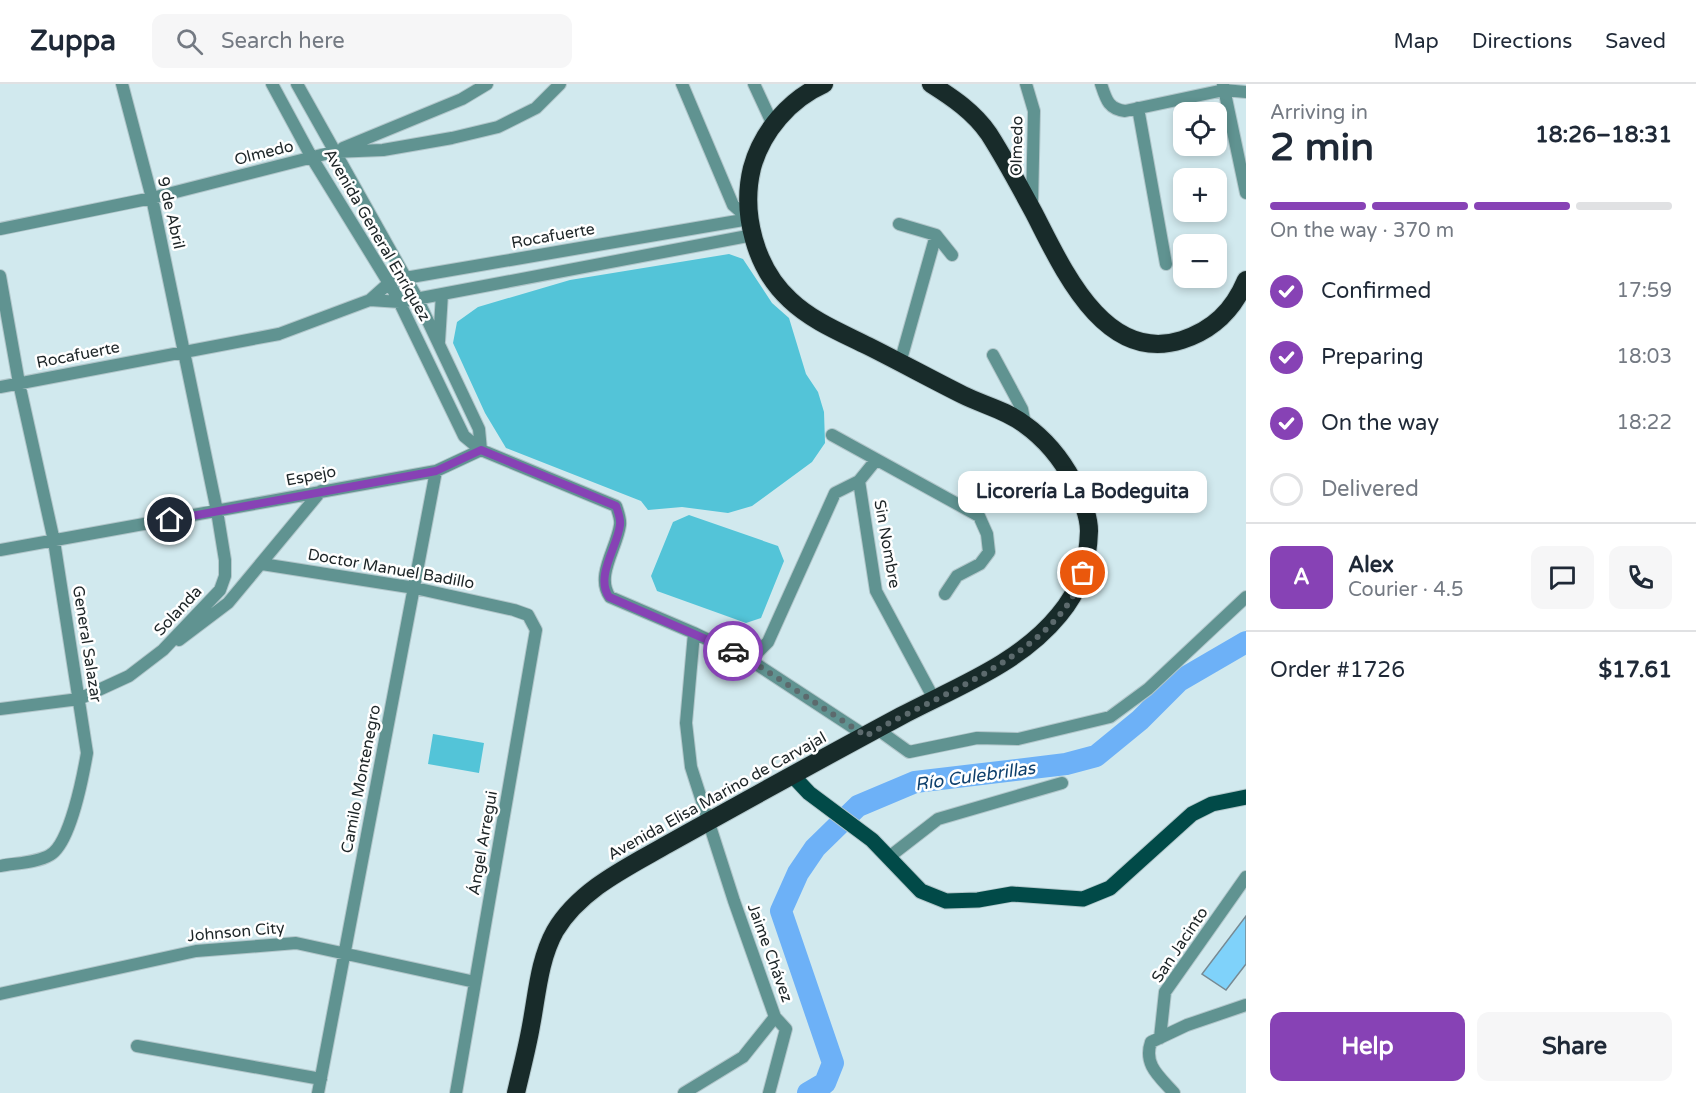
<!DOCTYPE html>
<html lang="en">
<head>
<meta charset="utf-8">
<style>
	:root { --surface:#fff; --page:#f6f6f7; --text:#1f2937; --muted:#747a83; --line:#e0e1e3; --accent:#8742b5 }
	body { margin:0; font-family:"Varela Round",sans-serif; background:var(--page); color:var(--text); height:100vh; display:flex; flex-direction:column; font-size:22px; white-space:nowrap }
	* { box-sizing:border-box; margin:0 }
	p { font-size:20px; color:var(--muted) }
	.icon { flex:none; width:33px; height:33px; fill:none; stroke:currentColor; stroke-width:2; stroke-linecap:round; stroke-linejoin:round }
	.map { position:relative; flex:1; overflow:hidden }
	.side { display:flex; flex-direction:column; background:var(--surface); width:450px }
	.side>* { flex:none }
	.fabs { position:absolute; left:1173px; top:18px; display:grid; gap:12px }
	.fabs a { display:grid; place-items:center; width:54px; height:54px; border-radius:12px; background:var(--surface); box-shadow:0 3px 9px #0003; font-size:30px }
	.pin { position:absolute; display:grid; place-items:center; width:51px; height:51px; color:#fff; margin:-26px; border:3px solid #fff; border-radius:50%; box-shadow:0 2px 6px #0007 }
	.courier { position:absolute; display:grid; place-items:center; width:60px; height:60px; margin:-30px; border:4px solid #8742b5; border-radius:50%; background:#fff; color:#222; box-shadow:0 2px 8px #0007 }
	.bubble { position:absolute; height:42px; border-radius:12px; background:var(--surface); box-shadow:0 3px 9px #0003; font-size:20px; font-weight:800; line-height:42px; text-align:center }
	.summary em { font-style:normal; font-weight:800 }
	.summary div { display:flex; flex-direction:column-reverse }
	.summary { display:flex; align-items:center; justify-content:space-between; height:102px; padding:0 24px }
	h1 { font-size:39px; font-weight:800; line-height:45px }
	.bar { display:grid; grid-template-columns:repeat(4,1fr); gap:9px 6px; align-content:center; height:72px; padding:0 24px }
	.bar i { height:8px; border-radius:4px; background:var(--line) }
	.bar .on { background:var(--accent) }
	.bar p { grid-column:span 4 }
	.line { display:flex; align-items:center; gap:15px; padding:0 24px; border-top:2px solid var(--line) }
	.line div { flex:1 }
	.round { display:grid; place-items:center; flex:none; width:63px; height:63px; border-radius:12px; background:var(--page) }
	ol { padding:0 24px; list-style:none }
	li { display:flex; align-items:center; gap:18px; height:66px }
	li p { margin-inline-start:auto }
	li .icon { padding:6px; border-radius:50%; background:var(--accent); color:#fff; stroke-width:4 }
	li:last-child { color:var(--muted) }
	li i { width:33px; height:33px; border:3px solid var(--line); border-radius:50% }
	.primary-button { display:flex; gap:12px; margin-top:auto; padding:12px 24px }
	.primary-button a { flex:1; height:69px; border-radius:12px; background:var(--accent); color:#fff; font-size:24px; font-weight:800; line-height:69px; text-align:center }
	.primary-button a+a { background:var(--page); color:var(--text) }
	header { display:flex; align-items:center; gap:36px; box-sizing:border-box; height:84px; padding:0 30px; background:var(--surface); border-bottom:2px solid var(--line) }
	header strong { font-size:28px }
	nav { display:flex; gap:33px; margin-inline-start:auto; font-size:21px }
	.search { width:420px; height:54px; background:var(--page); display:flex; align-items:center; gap:15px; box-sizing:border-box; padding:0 21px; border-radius:12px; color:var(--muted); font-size:22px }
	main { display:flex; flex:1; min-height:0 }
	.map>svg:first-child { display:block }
	.green { fill:#53c4d8 }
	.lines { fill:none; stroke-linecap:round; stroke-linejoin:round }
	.river { stroke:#6db1f7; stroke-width:22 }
	.building { fill:#7fd2fa; stroke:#778a93; stroke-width:1.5 }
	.minor-casing { stroke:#b1c6ca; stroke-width:14 }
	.major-casing { stroke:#b1c6ca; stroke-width:17 }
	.highway-casing { stroke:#b1c6ca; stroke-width:20 }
	.minor { stroke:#609391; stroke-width:12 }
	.major { stroke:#014a48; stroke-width:15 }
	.highway { stroke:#182b2a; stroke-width:18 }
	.done { stroke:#5c6a6d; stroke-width:6; stroke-dasharray:0 10.8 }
	.route { stroke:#8742b5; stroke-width:8 }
	.labels { text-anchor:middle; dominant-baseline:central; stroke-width:5; stroke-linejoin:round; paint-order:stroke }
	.street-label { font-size:16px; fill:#1d2527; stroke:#fff }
	.water-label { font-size:18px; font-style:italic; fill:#0f406d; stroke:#fff }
</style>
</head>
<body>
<header>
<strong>Zuppa</strong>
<div class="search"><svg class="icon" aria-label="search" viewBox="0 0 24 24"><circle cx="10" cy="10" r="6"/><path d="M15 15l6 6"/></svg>Search here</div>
<nav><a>Map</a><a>Directions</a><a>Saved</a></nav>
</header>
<main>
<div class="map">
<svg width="1246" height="1009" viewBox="0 0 1246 1009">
	<rect width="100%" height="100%" fill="#d1e9ee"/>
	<path class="green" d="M729,170L743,175L772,219L789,234L806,290L818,308L824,328L825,359L812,378L752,422L728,429L682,423L648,426L641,417L506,364L485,329L453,259L457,238L478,223L570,196Z
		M689,431L778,462L784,477L761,534L746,539L657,507L651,492L673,438Z
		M433,650L484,659L479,689L428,680Z"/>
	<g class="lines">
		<path class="river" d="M808,1009L825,999L833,979L781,827L798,789L815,764L858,722L915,698L1066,680L1096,672L1140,636L1179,597L1246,558"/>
	</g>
	<path class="building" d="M1246,832V880L1226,906L1202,890Z"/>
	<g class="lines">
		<g class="minor-casing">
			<path id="minor" d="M272,0L312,74L395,209L464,352L481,366L616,422C618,428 621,435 620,441C617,464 595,492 610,513L694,549L750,576L866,652
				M297,0L417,214L479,345L481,366
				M682,0L733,121L749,135
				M754,0L773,41
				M1026,0L1034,27L1032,121
				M1101,0C1106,15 1108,25 1125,27L1224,6L1246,8
				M1223,0L1246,109
				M1138,24L1166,180
				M343,64L462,15L487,0
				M749,135L405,194L389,199L370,216L400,218L753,151
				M899,140L936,151L952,171
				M0,145L152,114L333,68L383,66L452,54L498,43L536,24L560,0
				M0,192L19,299L54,457L87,669C83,692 70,760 50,771C37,779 15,779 0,782
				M439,258L442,210
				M993,271L1022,325L1025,340
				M900,279L936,151
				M0,303L279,250L370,216
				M832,351L979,432L987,450L989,468L980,480L957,492L945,510
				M876,376L859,397L876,507L934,615
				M0,466L436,387L481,366
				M262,480L415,504L514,526L528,531L536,546L456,1009
				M694,549L686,639L691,683L734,817L775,933L786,945L769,1009
				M179,556L228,519L321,407
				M750,576L768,558L835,409L859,397
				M0,625L79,615L129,592L163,566L220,506L225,492V476L217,427L152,114L122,0
				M877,645L909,668L977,654L1018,655L1110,633L1148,605L1246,513
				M889,773L938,735L1062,699
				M0,910L196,867L296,859L475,898
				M1160,954L1165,908L1246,793
				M137,962L321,995
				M318,1009L436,387
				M684,1009L743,973L775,933
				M1174,1009C1160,993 1143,981 1151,958L1187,941L1246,921"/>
		</g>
		<g class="major-casing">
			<path id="major" d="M793,692L809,709L872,756L921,807L946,817L978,816L1012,810L1083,815L1110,804L1192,730L1212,720L1246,713"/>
		</g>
		<g class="highway-casing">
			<path id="highway" d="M931,0C953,14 974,28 989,50C1005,75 1020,103 1034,129C1062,183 1104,281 1182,256C1213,246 1233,227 1246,196
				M516,1009C521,987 527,965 531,942C537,911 539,876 555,847C580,805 628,783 668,760C745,717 823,674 901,632C956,603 1019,580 1059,531C1080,506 1088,480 1089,447C1089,430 1080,412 1073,397C1061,374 1045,355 1024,340C1006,326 983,321 963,311C931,295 900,278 868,262C842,249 812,237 790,216C755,184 741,129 752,84C762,47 790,15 824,0"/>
		</g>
		<use href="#minor" class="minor"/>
		<use href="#major" class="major"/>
		<use href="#highway" class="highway"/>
	</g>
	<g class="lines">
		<path class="done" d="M733,567L750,576L866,652C933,612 1059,570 1083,489"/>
		<path class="route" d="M170,436L436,387L481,366L616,422C618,428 621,435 620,441C617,464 595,492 609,513L733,567"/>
	</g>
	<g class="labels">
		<g class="street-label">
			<text transform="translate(1017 62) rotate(-89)">Olmedo</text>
			<text transform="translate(264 69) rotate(-14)">Olmedo</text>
			<text transform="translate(171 129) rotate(77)">9 de Abril</text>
			<text transform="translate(377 151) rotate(60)">Avenida General Enríquez</text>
			<text transform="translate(553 152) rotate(-10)">Rocafuerte</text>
			<text transform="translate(78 271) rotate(-11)">Rocafuerte</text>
			<text transform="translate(311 392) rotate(-11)">Espejo</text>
			<text transform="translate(887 460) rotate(80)">Sin Nombre</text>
			<text transform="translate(391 485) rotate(10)">Doctor Manuel Badillo</text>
			<text transform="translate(178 527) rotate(-47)">Solanda</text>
			<text transform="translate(87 560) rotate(81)">General Salazar</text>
			<text transform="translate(361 695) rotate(-79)">Camilo Montenegro</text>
			<text transform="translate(717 712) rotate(-29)">Avenida Elisa Marino de Carvajal</text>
			<text transform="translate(483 759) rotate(-80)">Ángel Arregui</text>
			<text transform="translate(236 848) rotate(-5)">Johnson City</text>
			<text transform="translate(1180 861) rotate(-56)">San Jacinto</text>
			<text transform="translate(770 869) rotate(70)">Jaime Chávez</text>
		</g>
		<g class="water-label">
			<text transform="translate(975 692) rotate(-8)">Río Culebrillas</text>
		</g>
	</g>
</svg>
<div class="fabs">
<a><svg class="icon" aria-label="locate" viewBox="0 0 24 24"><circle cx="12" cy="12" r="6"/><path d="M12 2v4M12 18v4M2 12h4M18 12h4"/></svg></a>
<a>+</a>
<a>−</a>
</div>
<div class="pin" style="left:1083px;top:489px;background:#ea580c"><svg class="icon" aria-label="bag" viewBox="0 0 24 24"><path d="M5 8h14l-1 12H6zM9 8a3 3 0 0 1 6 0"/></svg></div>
<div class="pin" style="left:170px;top:436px;background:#1f2937"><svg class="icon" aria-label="home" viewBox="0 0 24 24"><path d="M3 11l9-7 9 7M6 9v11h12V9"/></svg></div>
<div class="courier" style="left:733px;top:567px"><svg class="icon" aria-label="car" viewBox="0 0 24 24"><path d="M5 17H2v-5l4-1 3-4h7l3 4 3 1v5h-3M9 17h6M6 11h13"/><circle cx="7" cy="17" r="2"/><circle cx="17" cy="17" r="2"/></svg></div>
<div class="bubble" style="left:958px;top:387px;width:249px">Licorería La Bodeguita</div>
</div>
<section class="side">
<div class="summary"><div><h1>2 min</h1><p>Arriving in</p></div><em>18:26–18:31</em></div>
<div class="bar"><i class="on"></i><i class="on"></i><i class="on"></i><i></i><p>On the way · 370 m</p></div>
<ol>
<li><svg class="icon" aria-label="check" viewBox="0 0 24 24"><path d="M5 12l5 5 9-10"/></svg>Confirmed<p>17:59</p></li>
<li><svg class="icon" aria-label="check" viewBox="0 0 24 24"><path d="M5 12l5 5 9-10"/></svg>Preparing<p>18:03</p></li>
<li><svg class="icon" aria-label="check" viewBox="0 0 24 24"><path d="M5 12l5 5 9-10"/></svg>On the way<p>18:22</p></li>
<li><i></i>Delivered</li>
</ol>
<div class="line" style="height:108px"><b class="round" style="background:var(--accent);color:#fff">A</b><div><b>Alex</b><p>Courier · 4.5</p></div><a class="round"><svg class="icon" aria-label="chat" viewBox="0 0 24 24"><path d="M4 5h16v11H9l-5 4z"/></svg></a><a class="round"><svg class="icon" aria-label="phone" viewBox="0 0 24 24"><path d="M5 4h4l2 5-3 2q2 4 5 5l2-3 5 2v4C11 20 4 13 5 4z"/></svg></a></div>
<div class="line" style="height:78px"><div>Order #1726</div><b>$17.61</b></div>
<div class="primary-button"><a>Help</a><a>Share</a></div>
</section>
</main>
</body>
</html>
